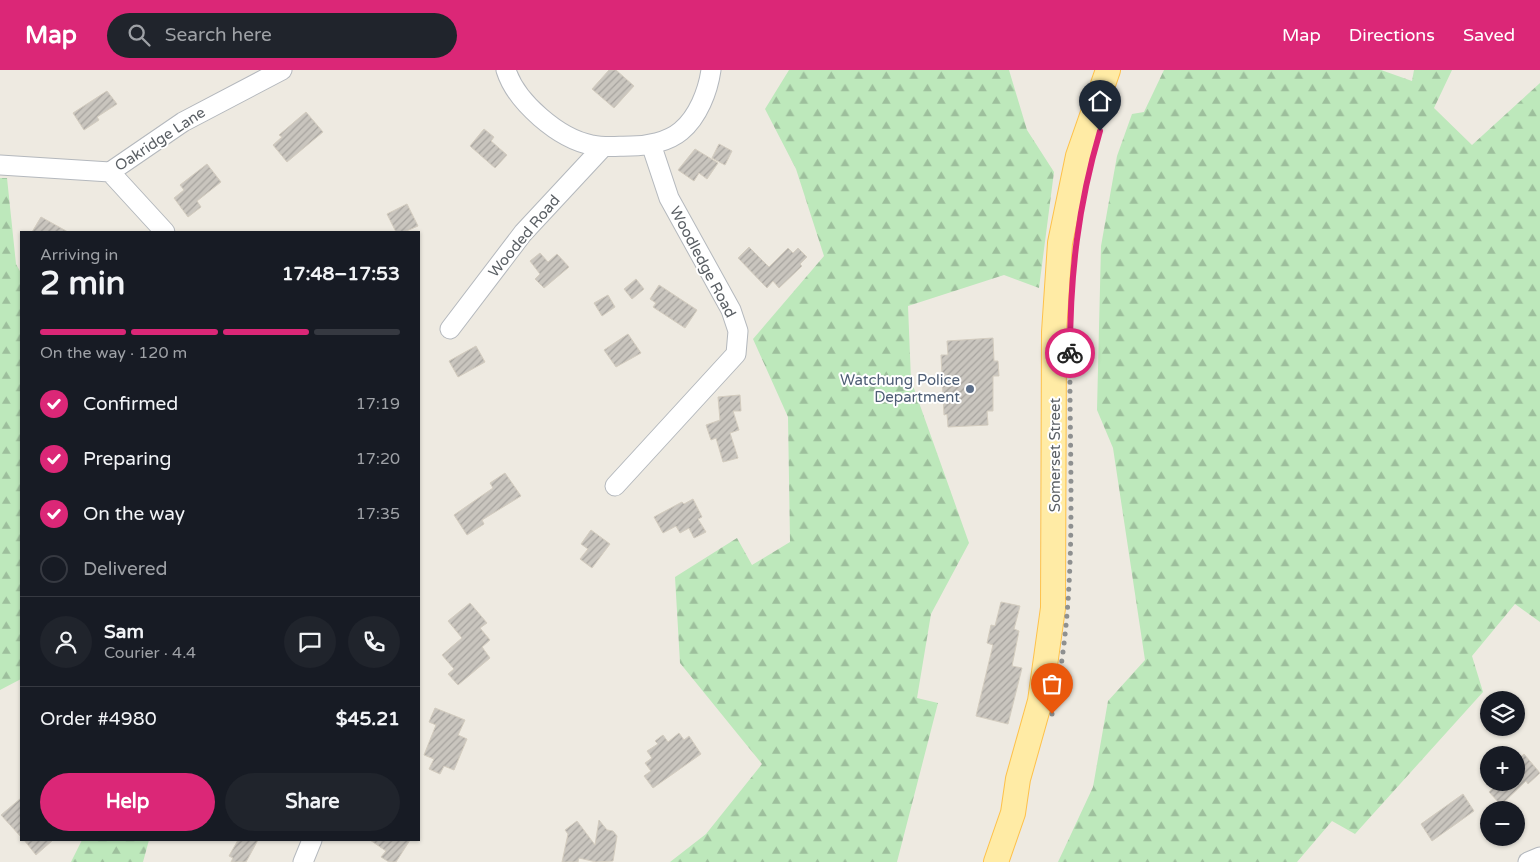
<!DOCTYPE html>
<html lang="en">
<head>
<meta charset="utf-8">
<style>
	:root { --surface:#171b24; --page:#20242c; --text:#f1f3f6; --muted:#9ea1a6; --line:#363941; --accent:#db2777 }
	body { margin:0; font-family:"Varela Round",sans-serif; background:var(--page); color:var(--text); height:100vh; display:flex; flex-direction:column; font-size:19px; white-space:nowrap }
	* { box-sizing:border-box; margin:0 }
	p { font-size:16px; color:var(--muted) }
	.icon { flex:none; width:28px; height:28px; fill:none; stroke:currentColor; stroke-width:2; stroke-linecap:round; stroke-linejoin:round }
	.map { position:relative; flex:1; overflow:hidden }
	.panel { position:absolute; left:20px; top:161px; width:400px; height:610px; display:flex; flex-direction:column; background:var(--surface); border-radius:0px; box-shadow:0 1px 4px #0004 }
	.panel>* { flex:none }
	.controls { position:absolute; left:1480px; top:621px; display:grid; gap:10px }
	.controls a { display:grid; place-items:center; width:45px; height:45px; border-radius:50%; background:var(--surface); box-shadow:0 1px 4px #0004; font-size:25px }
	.pin { position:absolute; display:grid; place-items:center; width:42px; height:42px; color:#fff; margin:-51px -21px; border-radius:50% 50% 50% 0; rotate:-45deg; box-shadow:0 0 5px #0007 }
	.pin .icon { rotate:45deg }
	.courier { position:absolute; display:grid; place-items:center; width:50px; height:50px; margin:-25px; border:4px solid #db2777; border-radius:50%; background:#fff; color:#222; box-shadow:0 1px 6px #0007 }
	.headline em { font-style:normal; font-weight:700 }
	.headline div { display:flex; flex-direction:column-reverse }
	.headline { display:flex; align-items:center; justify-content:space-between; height:85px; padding:0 20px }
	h1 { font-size:32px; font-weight:700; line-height:38px }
	.bar { display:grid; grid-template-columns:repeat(4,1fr); gap:8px 5px; align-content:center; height:60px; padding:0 20px }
	.bar i { height:6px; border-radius:4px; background:var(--line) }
	.bar .selected { background:var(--accent) }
	.bar p { grid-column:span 4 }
	.line { display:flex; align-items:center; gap:12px; padding:0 20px; border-top:1px solid var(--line) }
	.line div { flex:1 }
	.round { display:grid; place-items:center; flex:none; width:52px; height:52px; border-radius:26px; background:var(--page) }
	ol { padding:0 20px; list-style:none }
	li { display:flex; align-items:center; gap:15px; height:55px }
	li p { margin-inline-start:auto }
	li .icon { padding:5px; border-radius:50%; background:var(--accent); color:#fff; stroke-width:4 }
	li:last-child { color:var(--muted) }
	li i { width:28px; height:28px; border:2px solid var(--line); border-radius:50% }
	.cta { display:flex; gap:10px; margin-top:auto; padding:10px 20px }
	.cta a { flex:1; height:58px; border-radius:30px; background:var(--accent); color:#fff; font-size:20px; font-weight:700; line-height:58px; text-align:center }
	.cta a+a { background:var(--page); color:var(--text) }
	header { display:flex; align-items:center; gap:30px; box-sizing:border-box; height:70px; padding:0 25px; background:var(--accent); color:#fff }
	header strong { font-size:24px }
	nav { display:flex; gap:28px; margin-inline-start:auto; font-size:18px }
	.search { width:350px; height:45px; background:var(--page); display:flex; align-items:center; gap:12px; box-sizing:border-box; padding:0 18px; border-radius:28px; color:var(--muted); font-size:19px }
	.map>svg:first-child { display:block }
	.forest { fill:url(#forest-firs) }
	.building { fill:url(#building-hatch); stroke:#d3ccbf }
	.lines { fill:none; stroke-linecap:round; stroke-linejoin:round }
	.minor-casing { stroke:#b4b8bd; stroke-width:21 }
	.major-casing { stroke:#fec14a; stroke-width:26 }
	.minor { stroke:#fff; stroke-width:19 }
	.major { stroke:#ffeba5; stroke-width:24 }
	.done { stroke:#8e9090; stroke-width:5; stroke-dasharray:0 9 }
	.route { stroke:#db2777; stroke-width:6 }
	.service-dot { fill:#5c6f8a; stroke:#fff; stroke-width:2 }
	.labels { text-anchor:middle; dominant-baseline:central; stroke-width:4; stroke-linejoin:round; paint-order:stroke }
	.street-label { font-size:15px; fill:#5a5f64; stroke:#fff }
	.service-label { font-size:15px; fill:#4e5e75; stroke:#fff; text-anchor:end }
</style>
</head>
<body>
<header>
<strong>Map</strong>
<div class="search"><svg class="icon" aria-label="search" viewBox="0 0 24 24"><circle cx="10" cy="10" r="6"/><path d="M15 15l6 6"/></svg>Search here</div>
<nav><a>Map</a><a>Directions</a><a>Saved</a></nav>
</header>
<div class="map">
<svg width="1540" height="792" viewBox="0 0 1540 792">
	<defs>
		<pattern id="forest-firs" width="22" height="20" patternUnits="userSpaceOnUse" patternTransform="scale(1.25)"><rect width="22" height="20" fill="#bde8bb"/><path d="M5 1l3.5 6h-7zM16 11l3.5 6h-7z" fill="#9dbf9c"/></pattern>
		<pattern id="building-hatch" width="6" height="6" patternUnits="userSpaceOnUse" patternTransform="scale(1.25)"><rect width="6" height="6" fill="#c9c5be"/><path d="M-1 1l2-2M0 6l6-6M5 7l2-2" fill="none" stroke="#a6a39e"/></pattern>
	</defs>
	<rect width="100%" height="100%" fill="#eeeae1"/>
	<path class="forest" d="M789,0H1009L1027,60L1054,102L1039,218L1004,205L908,236L911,310L969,473L931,544L917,628L938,633L897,792H670L706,764L762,694L680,593L675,507L737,468L752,495L790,472L788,347L753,269L824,186L796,99L765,39Z
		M1164,0H1381L1412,11L1414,0H1452L1434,38L1472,75L1540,13V552L1515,534L1472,586L1483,622L1355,764L1332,751L1297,792H1058L1093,717L1108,631L1145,590L1113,378L1097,340L1101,176L1117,86L1132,44L1144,42Z
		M0,108H7L16,194L21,203V609L0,620Z
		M82,770H149L143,792H71Z"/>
	<path class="building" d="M609,0H616L634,16L614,38L592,19Z
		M107,21L117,34L97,47L99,50L84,60L73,43Z
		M306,42L323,62L287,92L273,75L282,67L279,65Z
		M484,59L494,67L491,71L507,85L495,98L470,76Z
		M719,74L732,81L725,95L712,88Z
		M695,79L718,93L707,109L699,103L694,111L678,100Z
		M207,94L221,112L197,131L201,137L188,147L174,128L184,120L180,115Z
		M407,134L418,156L404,162H396L387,144Z
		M41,147L68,162H32Z
		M749,177L769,197L788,178L793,183L798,178L807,187L800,194L802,196L779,218L773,211L767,218L738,188Z
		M540,183L548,192L557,184L569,197L544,218L535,209L540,204L530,191Z
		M636,209L644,219L632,229L624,219Z
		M659,215L697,240L685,258L653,237L656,233L650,229Z
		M608,225L615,237L602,246L594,233Z
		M628,264L641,283L616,297L604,280Z
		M993,268L994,291H998L999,306H993V341H987L988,355L948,357L947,344L944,345L941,285H948L947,271Z
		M476,276L485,292L458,307L449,291Z
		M740,325L741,341H733L739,360L730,363L738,388L723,392L716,368L711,370L706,355L720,350L718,327Z
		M505,403L521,426L482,450L484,454L467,465L454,445L493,418L490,413Z
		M693,429L702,447L698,449L706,462L694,468L689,458L680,463L676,456L663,463L654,447L682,432L684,434Z
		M591,460L610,474L592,498L580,489L588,479L581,474Z
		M1001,532L1020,536L1014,559L1019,561L1012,596L1022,598L1008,654L976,646L993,575L987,573L991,555L995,556Z
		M470,533L487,553L480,558L490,570L482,577L490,588L458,615L448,604L454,599L442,585L462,568L448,551Z
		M435,638L465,650L458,665L467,669L454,700L444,696L440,704L429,699L434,689L424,685L436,655L429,652Z
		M679,663L684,670L689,666L701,684L653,718L644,706L651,701L645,693L652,688L647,681L658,674L655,671L663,665L668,672Z
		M1524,684L1540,703L1528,714L1526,711L1501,735L1489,722L1500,712H1516V691Z
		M1463,724L1474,741L1432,771L1421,754Z
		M21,728V767L1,745Z
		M599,750L607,760L613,761L617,766L613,791L596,792L579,788L578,792H562L568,764L565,760L577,751L595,775Z
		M24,770H53L36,785Z
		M238,770H258L246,792H231L233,788L229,786Z
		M370,770H410L396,792H389L381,787L386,781Z"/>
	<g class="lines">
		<g class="minor-casing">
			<path id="minor" d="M506,0C516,32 559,69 592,75C605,78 618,76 631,76C647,76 668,72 681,61C698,47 708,21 711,0
				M0,95L110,102L183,52L282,0
				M110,102L165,162
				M450,259L523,163L603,77
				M615,416L736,284L738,261L731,240L669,128L651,74
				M303,792L312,770
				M1528,792L1540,787"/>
		</g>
		<g class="major-casing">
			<path id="major" d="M996,792L1013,743L1018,709L1040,631L1053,538L1054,262L1060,173L1078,86L1108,0"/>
		</g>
		<use href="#minor" class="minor"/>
		<use href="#major" class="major"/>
	</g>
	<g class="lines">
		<path class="done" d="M1052,644C1079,526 1069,403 1070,283"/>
		<path class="route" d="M1070,283C1070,205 1078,136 1100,61"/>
	</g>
	<circle class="service-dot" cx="970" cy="319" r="5"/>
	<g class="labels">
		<g class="street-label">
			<text transform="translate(160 69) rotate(-33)">Oakridge Lane</text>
			<text transform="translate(524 166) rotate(-50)">Wooded Road</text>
			<text transform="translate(703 192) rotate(62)">Woodledge Road</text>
			<text transform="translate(1055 385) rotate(-90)">Somerset Street</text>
		</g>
		<g class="service-label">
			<text x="960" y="310">Watchung Police<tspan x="960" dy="17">Department</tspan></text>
		</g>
	</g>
</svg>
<div class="controls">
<a><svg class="icon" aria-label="layers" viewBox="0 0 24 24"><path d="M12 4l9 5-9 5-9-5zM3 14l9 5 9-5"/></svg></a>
<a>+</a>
<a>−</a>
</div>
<div class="pin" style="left:1052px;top:644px;background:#ea580c"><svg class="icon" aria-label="bag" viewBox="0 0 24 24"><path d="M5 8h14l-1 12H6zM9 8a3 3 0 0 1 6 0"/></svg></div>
<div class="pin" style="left:1100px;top:61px;background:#1f2937"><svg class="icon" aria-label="home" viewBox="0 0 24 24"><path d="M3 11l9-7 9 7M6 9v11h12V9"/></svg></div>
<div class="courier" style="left:1070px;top:283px"><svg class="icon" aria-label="bike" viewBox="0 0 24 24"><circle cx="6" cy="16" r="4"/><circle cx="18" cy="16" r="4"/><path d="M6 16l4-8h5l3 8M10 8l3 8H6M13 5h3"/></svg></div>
<section class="panel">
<div class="headline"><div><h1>2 min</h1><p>Arriving in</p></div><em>17:48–17:53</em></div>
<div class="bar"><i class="selected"></i><i class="selected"></i><i class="selected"></i><i></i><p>On the way · 120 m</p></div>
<ol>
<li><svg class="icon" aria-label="check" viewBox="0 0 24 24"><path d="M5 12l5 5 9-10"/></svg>Confirmed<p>17:19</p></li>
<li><svg class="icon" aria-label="check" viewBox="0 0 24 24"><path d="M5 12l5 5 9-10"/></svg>Preparing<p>17:20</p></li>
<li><svg class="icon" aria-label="check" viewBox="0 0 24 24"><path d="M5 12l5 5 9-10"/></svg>On the way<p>17:35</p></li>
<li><i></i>Delivered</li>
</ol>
<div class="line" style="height:90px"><a class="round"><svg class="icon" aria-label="person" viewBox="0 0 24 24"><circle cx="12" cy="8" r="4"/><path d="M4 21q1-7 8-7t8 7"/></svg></a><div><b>Sam</b><p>Courier · 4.4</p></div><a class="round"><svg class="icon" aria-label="chat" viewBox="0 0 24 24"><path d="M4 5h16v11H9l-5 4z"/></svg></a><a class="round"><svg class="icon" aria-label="phone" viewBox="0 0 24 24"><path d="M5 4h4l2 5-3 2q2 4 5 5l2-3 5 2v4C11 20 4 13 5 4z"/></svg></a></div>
<div class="line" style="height:65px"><div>Order #4980</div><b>$45.21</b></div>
<div class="cta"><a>Help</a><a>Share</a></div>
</section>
</div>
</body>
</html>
